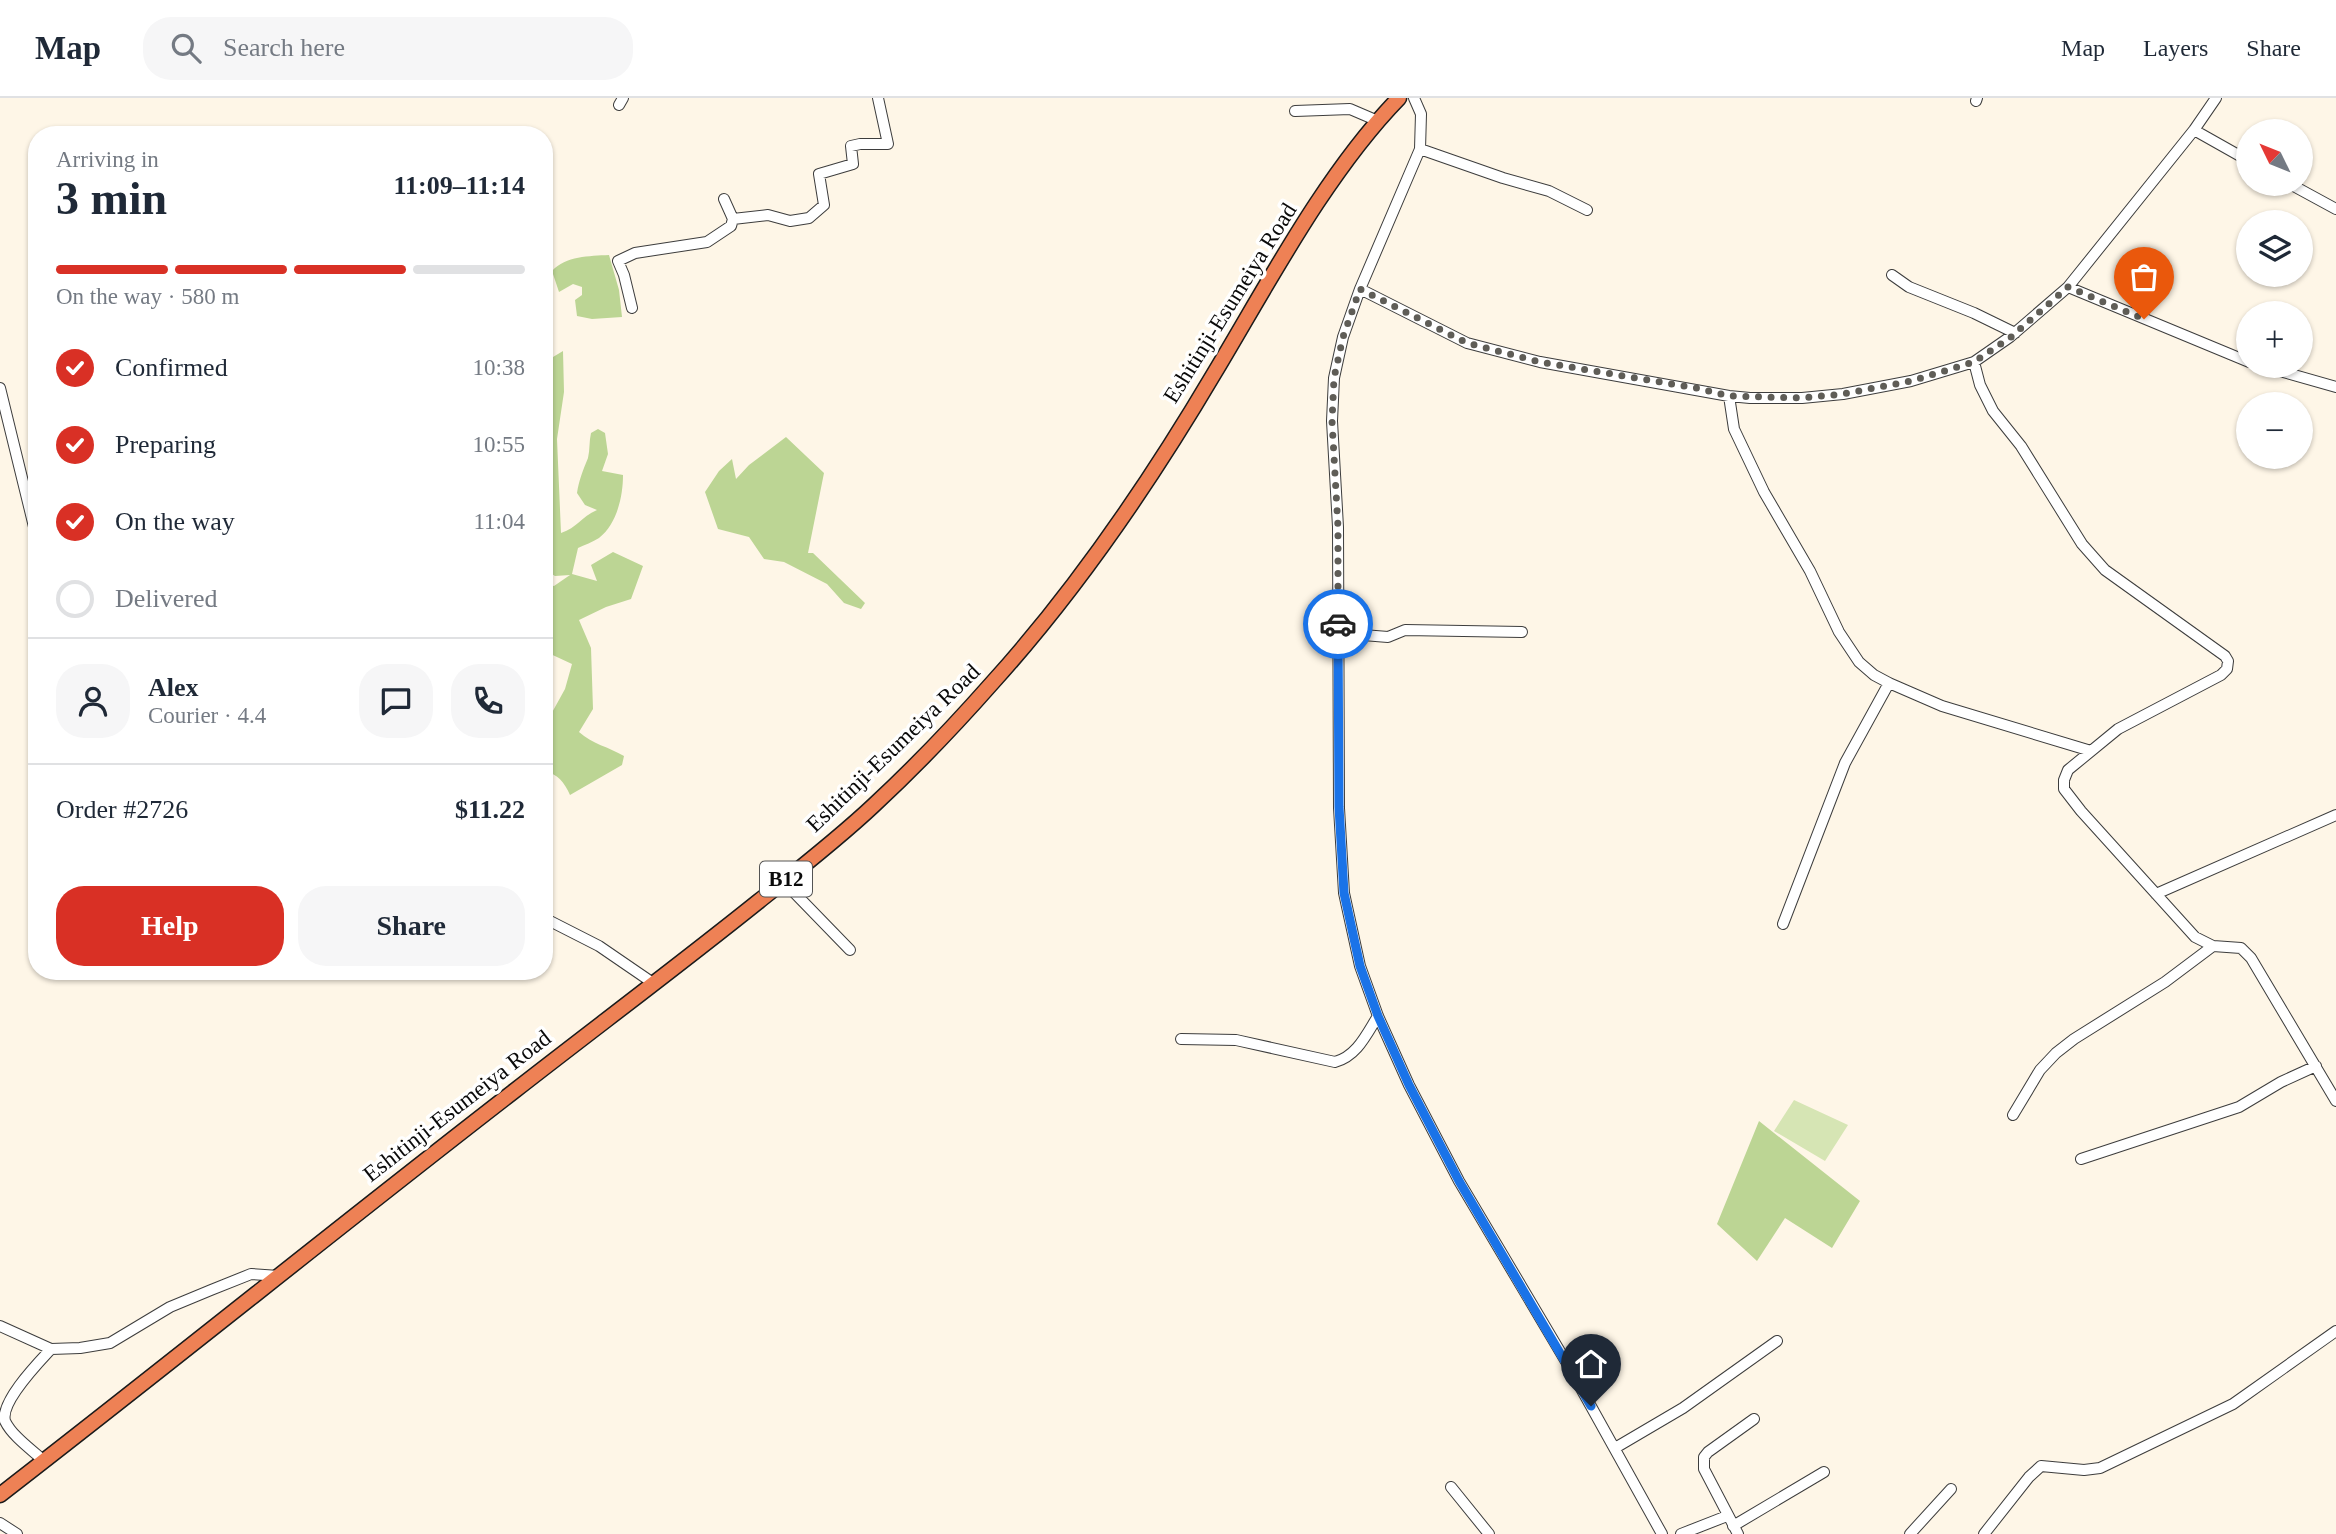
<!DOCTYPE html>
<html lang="en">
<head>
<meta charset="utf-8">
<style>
	:root { --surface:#fff; --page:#f6f6f7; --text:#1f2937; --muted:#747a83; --line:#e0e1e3; --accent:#d93025 }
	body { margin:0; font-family:Georgia,serif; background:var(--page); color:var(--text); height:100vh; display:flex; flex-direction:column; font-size:26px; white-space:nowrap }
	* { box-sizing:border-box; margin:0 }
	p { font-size:23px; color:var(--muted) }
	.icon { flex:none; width:38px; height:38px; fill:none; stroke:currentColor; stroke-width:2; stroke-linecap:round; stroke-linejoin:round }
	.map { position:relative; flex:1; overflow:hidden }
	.panel { position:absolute; left:28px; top:28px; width:525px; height:854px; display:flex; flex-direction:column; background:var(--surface); border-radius:28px; box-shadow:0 2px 5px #0004 }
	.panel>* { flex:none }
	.needle { width:46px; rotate:313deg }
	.tools { position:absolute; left:2236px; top:21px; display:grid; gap:14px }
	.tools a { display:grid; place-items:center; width:77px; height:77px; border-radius:50%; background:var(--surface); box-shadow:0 2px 5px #0004; font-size:35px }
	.pin { position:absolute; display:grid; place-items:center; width:60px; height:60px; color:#fff; margin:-72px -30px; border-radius:50% 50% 50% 0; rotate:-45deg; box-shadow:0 0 7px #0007 }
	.pin .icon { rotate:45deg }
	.courier { position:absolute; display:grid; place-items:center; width:70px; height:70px; margin:-35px; border:5px solid #1a73e8; border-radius:50%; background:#fff; color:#222; box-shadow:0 2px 9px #0007 }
	.head em { font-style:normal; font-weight:800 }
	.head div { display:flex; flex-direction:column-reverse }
	.head { display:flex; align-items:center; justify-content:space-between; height:119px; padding:0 28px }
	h1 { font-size:46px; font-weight:800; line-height:52px }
	.bar { display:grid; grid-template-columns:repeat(4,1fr); gap:10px 7px; align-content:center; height:84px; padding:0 28px }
	.bar i { height:9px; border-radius:5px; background:var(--line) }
	.bar .on { background:var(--accent) }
	.bar p { grid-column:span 4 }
	.line { display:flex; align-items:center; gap:18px; padding:0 28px; border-top:2px solid var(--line) }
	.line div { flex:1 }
	.round { display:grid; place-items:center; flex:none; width:74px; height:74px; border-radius:28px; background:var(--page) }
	ol { padding:0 28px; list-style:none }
	li { display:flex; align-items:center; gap:21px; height:77px }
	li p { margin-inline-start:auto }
	li .icon { padding:7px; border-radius:50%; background:var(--accent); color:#fff; stroke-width:4 }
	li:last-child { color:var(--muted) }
	li i { width:38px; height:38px; border:4px solid var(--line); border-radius:50% }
	.cta { display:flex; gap:14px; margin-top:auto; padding:14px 28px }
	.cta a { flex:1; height:80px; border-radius:28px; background:var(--accent); color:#fff; font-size:28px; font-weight:800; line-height:80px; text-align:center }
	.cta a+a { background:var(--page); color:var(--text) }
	header { display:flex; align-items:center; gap:42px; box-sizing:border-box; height:98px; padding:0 35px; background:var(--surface); border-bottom:2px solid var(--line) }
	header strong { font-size:33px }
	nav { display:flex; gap:38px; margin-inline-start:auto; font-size:24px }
	.search { width:490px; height:63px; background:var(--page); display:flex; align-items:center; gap:18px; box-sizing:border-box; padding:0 24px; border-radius:28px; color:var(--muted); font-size:26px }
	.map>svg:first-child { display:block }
	.green { fill:#d6e5b4 }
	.forest { fill:#bcd594 }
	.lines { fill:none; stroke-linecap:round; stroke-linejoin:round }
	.minor-casing { stroke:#3d3d3d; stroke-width:12 }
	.highway-casing { stroke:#1b1b1b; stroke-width:17 }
	.minor { stroke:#fff; stroke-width:10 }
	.highway { stroke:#ee8155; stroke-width:14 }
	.done { stroke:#5f5d57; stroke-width:7; stroke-dasharray:0 12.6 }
	.route { stroke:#1a73e8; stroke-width:9 }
	.labels { text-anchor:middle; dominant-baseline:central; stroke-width:7; stroke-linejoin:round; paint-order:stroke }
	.shield { fill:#fff; stroke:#545454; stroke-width:2 }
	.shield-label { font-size:21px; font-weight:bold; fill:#0a0a0a }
	.street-label { font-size:23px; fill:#0a0a0a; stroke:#fff }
</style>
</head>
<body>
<header>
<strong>Map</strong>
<div class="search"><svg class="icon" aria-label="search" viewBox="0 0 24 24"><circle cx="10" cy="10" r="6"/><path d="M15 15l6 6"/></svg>Search here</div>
<nav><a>Map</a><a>Layers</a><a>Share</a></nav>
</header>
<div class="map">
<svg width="2336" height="1436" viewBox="0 0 2336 1436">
	<rect width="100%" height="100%" fill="#fef6e7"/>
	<path class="green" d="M544,278L554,280L548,331L544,330Z
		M1794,1002L1848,1027L1825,1063L1774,1033Z"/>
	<path class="forest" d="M609,157L619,192L622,219L592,221L577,218L575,202L582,197V189L573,186L559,194L552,173C566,158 589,158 609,157Z
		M563,253L564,294L557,341L561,435C577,430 581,419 597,412L585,407L577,395C579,382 583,372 588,360C590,352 589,343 591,335L598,331L605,335L608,356L602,373L623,377C623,398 617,426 599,440C593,444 584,447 578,450L572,476L597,483L591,467L613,454L643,468L631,501L606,509L579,522L591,550L593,611L579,634C592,646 609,649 624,658L622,667L570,697C564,684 558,676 544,673V629L565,591L572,566L544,553V485L554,488L570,477L555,478L544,471V432L552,429L544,390V362L551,333L553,259Z
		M786,339L824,375L808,455H813L865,505L861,511L844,505L827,486L784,464L764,461L749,439L718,431L705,394L719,373L732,361L736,381L749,367Z
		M1759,1023L1860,1103L1832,1150L1785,1120L1757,1163L1717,1126Z"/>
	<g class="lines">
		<g class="minor-casing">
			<path id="minor" d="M1414,0L1421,16L1420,51L1360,191L1343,239L1334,280L1332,323L1338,429L1339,710L1344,795L1360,868L1378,918L1409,987L1459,1083L1568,1267L1662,1436
				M1976,3L1977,0
				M619,7L623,0
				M1295,13L1350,11L1378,23
				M2194,32L2249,63
				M1420,51L1503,80L1549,93L1587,112
				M2290,86L2336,111
				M733,121L768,117L790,123L809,120L824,107L819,76L853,66L851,48L860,46H888L878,0
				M1892,177L1909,189L1974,215L2015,235
				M2068,189L2249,264
				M1360,191L1467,245L1540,264L1729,298L1750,300H1802L1843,296L1911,283L1974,264L2010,239L2068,189L2194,32L2216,0
				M632,210L624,177L618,163L635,155L707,144L731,128L733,121L724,101
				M1974,264L1980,287L1993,313L2021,348L2082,446L2105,472L2225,558L2228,563L2227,571L2221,577L2118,631L2068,672L2064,682V691L2081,713L2195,839L2213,848L2241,850L2251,860L2336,1003
				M2262,268L2336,289
				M0,290L37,441
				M1729,298L1734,331L1764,394L1810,473L1839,534L1859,564L1874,577L1889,585L1942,608L2091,653
				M1338,535L1388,539L1405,532L1522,534
				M783,783L850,852
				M2156,796L2336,717
				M544,820L599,848L653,885
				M1783,826L1845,665L1889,585
				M1181,941L1236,942L1335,964C1357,958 1366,937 1378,918
				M2013,1017L2040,972L2056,955L2074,941L2165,884L2213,848
				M2081,1061L2239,1009L2281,984L2316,968
				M0,1228L51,1251L80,1250L110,1245L170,1209L211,1192L251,1176L279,1178
				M1615,1350L1683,1310L1777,1243
				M44,1363C32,1352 12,1338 5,1323C0,1304 38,1265 51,1251
				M1451,1389L1489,1436
				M0,1425L17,1436
				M1733,1428L1824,1374
				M1681,1436L1727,1418
				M1738,1436L1704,1371V1359L1708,1354L1754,1321
				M1910,1436L1951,1391
				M1984,1436L2029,1379L2041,1368L2084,1372L2100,1370L2233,1306L2336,1233"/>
		</g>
		<g class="highway-casing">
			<path id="highway" d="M0,1397C172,1264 341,1127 513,994C595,930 678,868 759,803C798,772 838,741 874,707C916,668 956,626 993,584C1078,490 1150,384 1215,274C1269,184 1326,75 1399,0"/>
		</g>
		<use href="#minor" class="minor"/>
		<use href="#highway" class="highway"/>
	</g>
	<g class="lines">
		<path class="done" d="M1338,526V429L1332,323L1334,280L1343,239L1360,191L1467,245L1540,264L1696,290L1729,298L1802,300L1843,296L1911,283L1974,264L2011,239L2068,189L2144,221"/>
		<path class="route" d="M1338,526L1339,709L1344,795L1360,868L1378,918L1409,987L1459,1083L1591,1308"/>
	</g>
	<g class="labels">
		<rect class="shield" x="760" y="763.5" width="52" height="35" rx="5"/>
		<g class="shield-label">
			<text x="786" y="781">B12</text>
		</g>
		<g class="street-label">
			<text transform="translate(1230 205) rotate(-58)">Eshitinji-Esumeiya Road</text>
			<text transform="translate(893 650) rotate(-44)">Eshitinji-Esumeiya Road</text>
			<text transform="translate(457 1008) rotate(-38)">Eshitinji-Esumeiya Road</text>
		</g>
	</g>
</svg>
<div class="tools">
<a><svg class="needle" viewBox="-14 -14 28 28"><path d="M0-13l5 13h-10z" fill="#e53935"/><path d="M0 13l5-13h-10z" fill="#747a83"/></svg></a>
<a><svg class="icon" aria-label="layers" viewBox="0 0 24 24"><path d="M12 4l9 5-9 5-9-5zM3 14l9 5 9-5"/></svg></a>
<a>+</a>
<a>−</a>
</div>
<div class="pin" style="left:2144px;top:221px;background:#ea580c"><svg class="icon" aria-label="bag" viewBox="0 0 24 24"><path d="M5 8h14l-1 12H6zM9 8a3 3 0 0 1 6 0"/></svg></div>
<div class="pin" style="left:1591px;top:1308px;background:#1f2937"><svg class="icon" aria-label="home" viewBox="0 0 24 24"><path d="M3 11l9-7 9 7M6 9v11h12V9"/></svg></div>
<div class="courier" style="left:1338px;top:526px"><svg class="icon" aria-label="car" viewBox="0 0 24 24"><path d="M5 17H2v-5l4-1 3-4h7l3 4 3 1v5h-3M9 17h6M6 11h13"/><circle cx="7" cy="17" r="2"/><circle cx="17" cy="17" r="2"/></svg></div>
<section class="panel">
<div class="head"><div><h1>3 min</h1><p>Arriving in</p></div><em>11:09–11:14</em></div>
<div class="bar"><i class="on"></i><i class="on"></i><i class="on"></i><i></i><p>On the way · 580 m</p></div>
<ol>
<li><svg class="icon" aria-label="check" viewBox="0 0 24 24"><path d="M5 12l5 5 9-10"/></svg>Confirmed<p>10:38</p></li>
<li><svg class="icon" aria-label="check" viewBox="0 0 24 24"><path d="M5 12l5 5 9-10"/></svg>Preparing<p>10:55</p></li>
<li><svg class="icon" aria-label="check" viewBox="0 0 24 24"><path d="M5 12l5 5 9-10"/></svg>On the way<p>11:04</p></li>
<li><i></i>Delivered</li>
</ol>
<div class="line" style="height:126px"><a class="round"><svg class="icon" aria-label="person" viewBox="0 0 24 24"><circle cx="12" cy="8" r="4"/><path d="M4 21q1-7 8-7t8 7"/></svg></a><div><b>Alex</b><p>Courier · 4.4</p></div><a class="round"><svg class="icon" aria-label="chat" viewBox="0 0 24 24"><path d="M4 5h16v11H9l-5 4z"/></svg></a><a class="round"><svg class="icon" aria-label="phone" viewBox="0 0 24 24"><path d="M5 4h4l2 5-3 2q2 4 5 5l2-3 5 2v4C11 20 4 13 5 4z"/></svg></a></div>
<div class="line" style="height:91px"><div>Order #2726</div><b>$11.22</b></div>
<div class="cta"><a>Help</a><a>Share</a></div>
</section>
</div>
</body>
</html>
